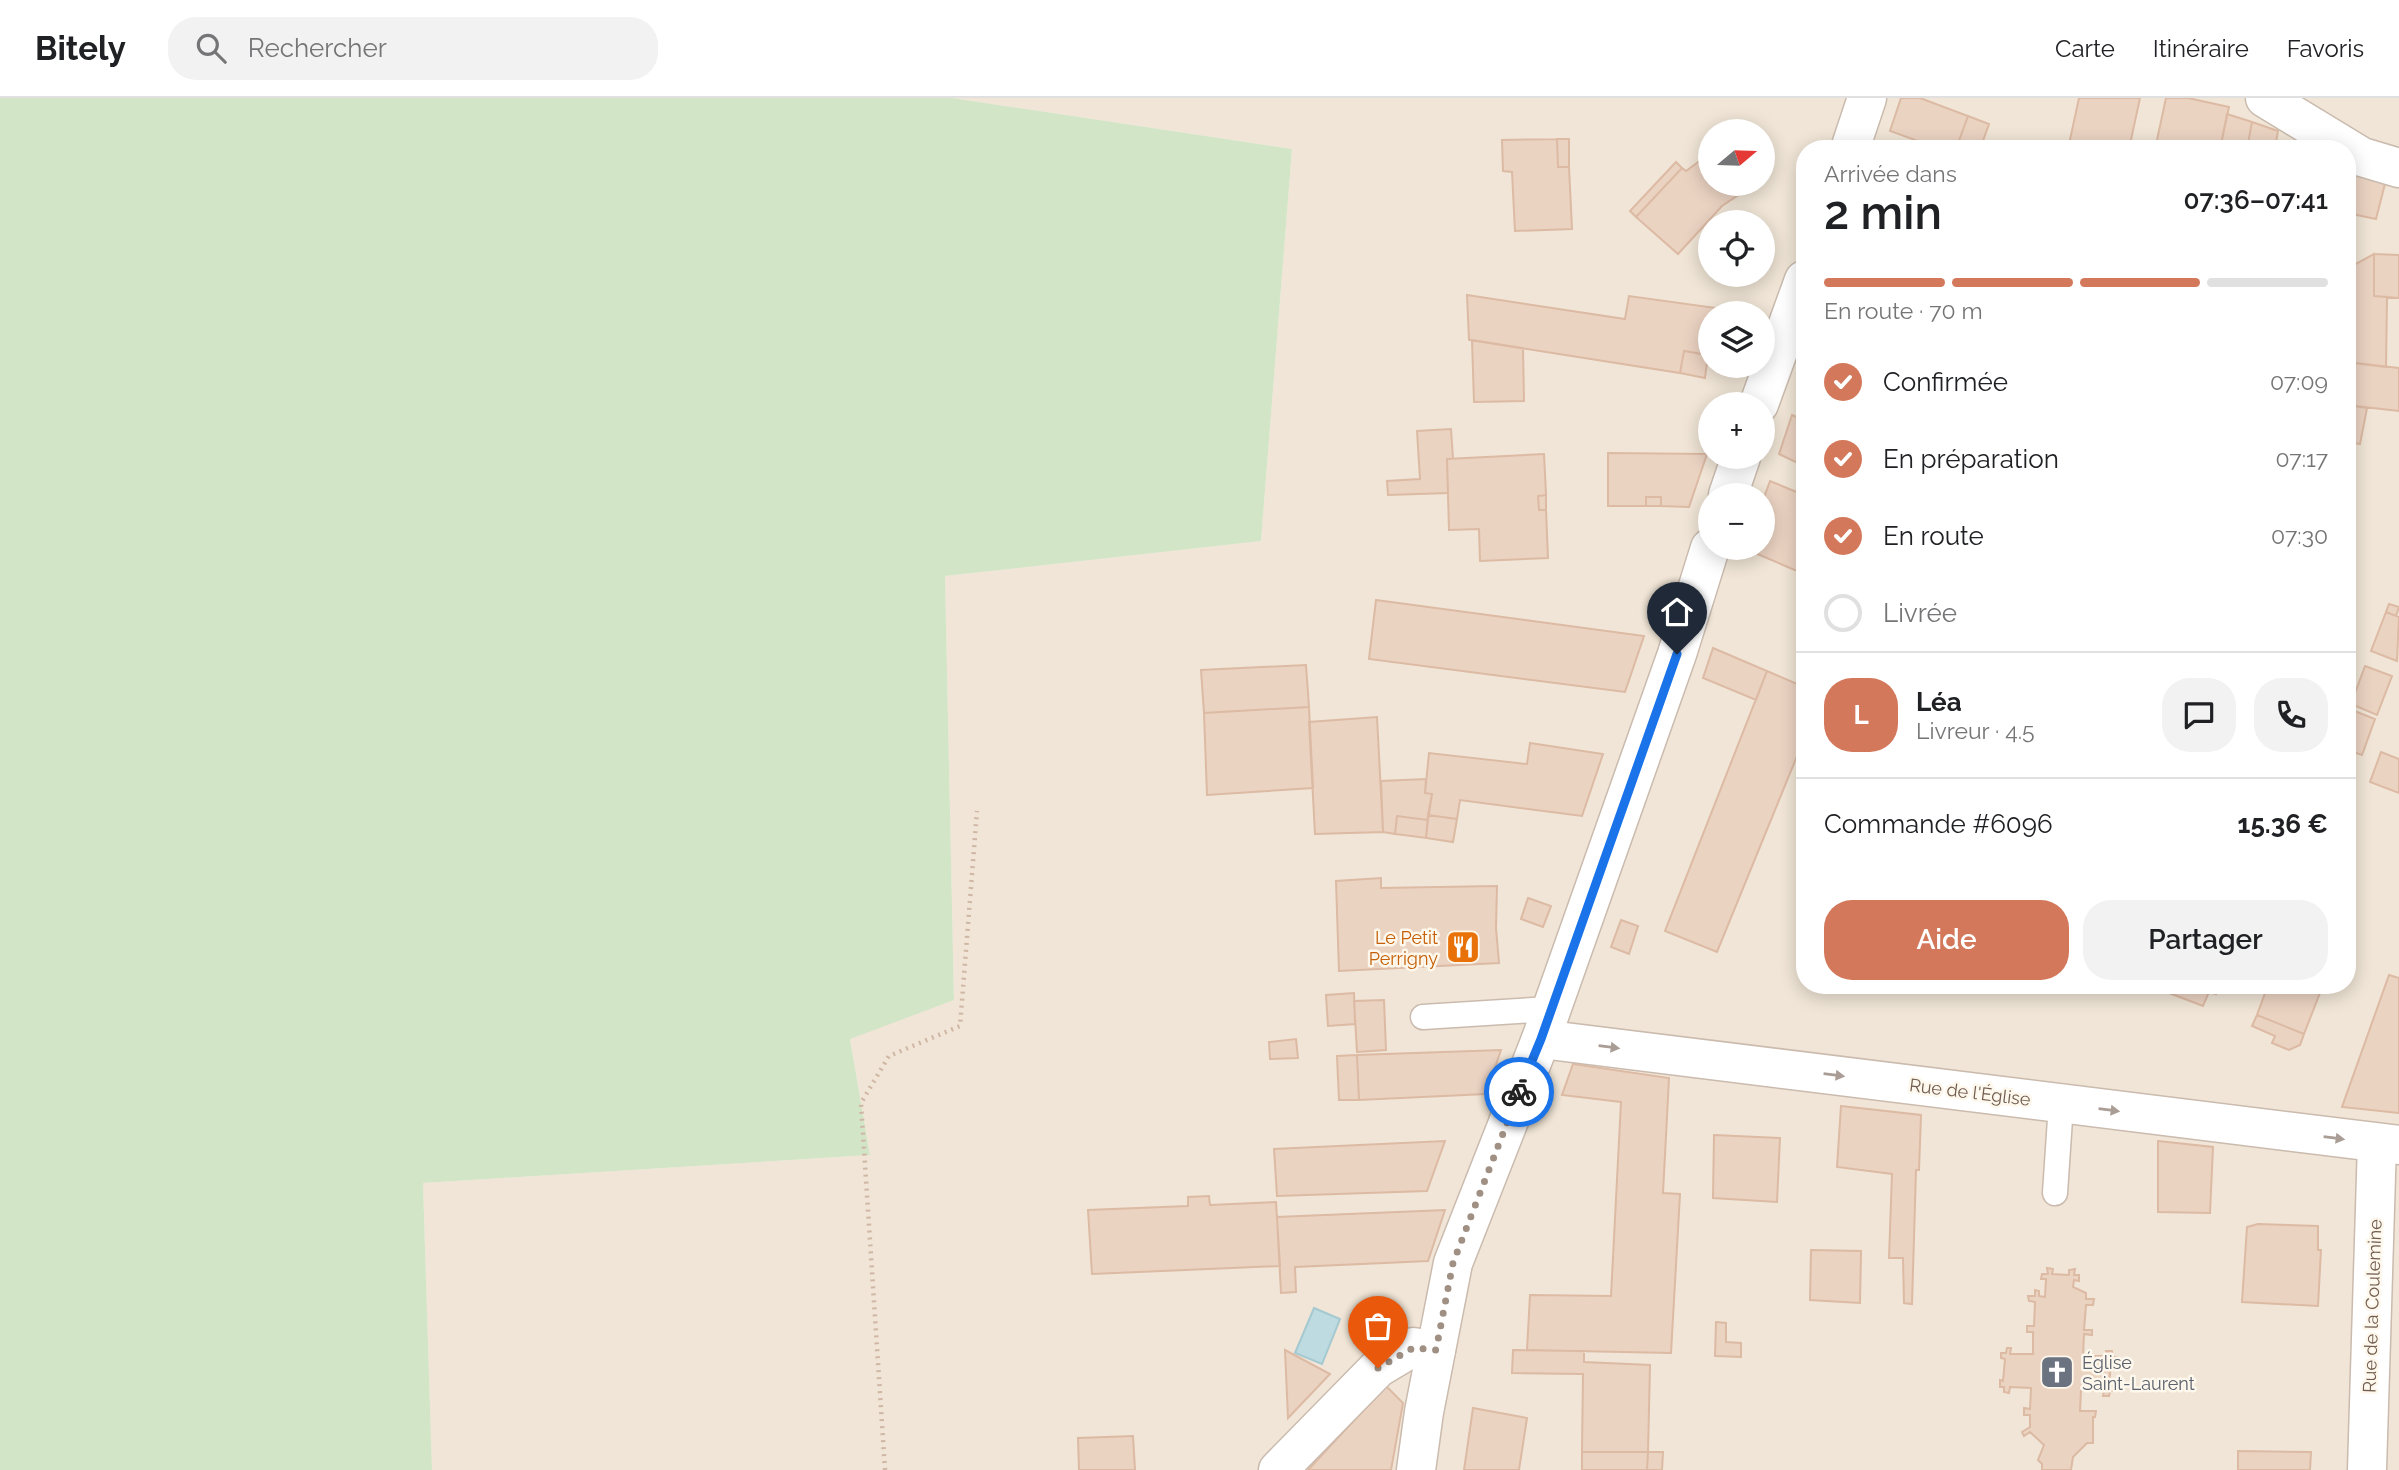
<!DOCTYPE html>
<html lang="fr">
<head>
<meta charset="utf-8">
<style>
	:root { --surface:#fff; --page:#f2f2f2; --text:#202124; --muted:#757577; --line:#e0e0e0; --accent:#d4785b }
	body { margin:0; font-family:Raleway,sans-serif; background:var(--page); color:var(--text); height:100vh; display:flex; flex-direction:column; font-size:26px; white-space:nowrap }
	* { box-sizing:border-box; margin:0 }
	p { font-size:23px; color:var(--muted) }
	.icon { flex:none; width:38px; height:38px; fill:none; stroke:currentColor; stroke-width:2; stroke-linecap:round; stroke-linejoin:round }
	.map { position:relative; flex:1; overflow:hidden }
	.sheet { position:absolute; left:1796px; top:42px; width:560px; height:854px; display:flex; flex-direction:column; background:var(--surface); border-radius:28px; box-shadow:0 4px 18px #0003 }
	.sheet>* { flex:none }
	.needle { width:46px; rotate:71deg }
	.tools { position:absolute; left:1698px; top:21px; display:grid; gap:14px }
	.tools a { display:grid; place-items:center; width:77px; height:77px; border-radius:50%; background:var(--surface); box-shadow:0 4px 18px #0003; font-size:35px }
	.pin { position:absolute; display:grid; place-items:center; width:60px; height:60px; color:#fff; margin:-72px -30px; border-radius:50% 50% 50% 0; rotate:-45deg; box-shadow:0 0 7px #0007 }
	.pin .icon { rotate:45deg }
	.courier { position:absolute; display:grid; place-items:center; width:70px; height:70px; margin:-35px; border:5px solid #1a73e8; border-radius:50%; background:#fff; color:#222; box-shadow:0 2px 9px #0007 }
	.summary em { font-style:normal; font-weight:600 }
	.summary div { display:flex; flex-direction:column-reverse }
	.summary { display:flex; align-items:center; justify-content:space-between; height:119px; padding:0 28px }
	h1 { font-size:46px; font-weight:600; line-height:52px }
	.bar { display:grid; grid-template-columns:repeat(4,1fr); gap:10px 7px; align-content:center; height:84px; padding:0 28px }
	.bar i { height:9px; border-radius:5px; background:var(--line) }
	.bar .current { background:var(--accent) }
	.bar p { grid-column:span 4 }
	.line { display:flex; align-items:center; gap:18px; padding:0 28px; border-top:2px solid var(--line) }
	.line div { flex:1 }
	.round { display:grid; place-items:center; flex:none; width:74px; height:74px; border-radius:28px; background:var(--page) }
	ol { padding:0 28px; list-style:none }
	li { display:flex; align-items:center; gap:21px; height:77px }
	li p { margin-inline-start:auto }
	li .icon { padding:7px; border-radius:50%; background:var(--accent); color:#fff; stroke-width:4 }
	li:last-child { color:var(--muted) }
	li i { width:38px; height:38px; border:4px solid var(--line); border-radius:50% }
	.cta { display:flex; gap:14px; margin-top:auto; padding:14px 28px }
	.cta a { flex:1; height:80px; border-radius:28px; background:var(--accent); color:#fff; font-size:28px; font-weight:600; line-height:80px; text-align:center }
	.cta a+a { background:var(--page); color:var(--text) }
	header { display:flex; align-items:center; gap:42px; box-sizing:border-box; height:98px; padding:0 35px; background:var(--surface); border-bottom:2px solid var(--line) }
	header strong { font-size:33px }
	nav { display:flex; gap:38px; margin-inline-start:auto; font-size:24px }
	.search { width:490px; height:63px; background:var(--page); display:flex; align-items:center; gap:18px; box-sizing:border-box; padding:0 24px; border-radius:28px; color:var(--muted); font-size:26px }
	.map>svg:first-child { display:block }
	.residential { fill:#f0e5d6; fill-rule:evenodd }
	.green { fill:#d3e5c7 }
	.water { fill:#bddbe1; stroke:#a5c9d1; stroke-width:2 }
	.building { fill:#ebd3c2; stroke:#dcbaa4; stroke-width:2 }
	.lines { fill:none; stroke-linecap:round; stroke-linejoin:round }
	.service-casing { stroke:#cabbae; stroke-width:27 }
	.minor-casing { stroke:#cabbae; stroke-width:41 }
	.tertiary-casing { stroke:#cabbae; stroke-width:41 }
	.path { stroke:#d0b7a5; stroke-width:4.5; stroke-dasharray:2 5; stroke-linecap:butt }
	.service { stroke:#fff; stroke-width:24 }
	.minor { stroke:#fff; stroke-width:38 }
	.tertiary { stroke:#fff; stroke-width:38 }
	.oneway { fill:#a99d95 }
	.done { stroke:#a09084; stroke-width:7; stroke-dasharray:0 12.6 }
	.route { stroke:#1a73e8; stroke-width:9 }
	.labels { text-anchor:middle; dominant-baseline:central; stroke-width:5; stroke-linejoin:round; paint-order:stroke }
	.food-label { font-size:18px; fill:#c56008; stroke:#fdf7ec; text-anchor:end }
	.street-label { font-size:18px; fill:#705b4e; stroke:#fdf7ec }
	.worship-label { font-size:18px; fill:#5b616d; stroke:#fdf7ec; text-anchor:start }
</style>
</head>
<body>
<header>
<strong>Bitely</strong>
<div class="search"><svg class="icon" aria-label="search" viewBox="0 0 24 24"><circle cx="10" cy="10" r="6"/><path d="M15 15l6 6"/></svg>Rechercher</div>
<nav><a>Carte</a><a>Itinéraire</a><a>Favoris</a></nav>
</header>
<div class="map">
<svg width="2399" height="1372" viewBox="0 0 2399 1372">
	<rect width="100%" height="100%" fill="#f9f2e7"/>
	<path class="residential" d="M952,0H2399V1372H432L423,1085L870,1057L850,940L954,902L945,478L1261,443L1292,51ZM1710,33H1762V86H1710ZM1804,51H2347V887H1804ZM1710,124H1762V177H1710ZM1710,215H1762V268H1710ZM1710,306H1762V359H1710ZM1710,397H1762V450H1710Z"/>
	<path class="green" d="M0,0H952L1292,51L1261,443L945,478L954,902L850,941L870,1057L423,1085L432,1372H0Z"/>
	<path class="water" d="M1314,1210L1340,1221L1322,1266L1295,1255Z"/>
	<path class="building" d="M1901,0H1920L1968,18L1956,51H1940L1890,33Z
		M2079,0H2140L2129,51H2068Z
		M2166,0H2188L2229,9L2220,51H2155Z
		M2227,16L2252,24L2247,51H2220Z
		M1968,18L1989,26L1980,51H1956Z
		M2252,24L2278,33L2275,50L2279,51H2247Z
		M1557,41H1569V69H1558Z
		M1557,41L1558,69H1569L1572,131L1515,133L1512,74L1503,73L1502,42Z
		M1710,49V86H1755L1722,108L1678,156L1636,119L1682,70L1686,73L1709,56L1706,51Z
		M1676,64L1682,70L1636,119L1630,113Z
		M2347,68L2387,78L2376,121L2347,115Z
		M2374,156V198L2387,199L2386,269L2347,264V207L2352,168Z
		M2374,156L2399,157V200L2374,198Z
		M1467,197L1625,221L1629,198L1716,210L1715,215H1710L1708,257L1684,253L1680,275L1469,242Z
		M1472,242L1523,250L1524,303L1474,304Z
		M1684,253L1708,257L1705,280L1680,275Z
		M2347,264L2399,270V313L2347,307Z
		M2347,307L2367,310L2360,346L2347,344Z
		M1792,317L1804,322V368L1779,356Z
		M1451,331L1453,361H1447L1448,395L1388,397L1387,383L1420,381L1417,333Z
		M1608,355L1707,356L1689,409L1661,408V399H1646V408H1608Z
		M1544,356L1546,397L1538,398L1539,412H1546L1548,460L1480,463L1479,431L1449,432L1447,361Z
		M1770,383L1804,397V476L1746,451L1762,450V405Z
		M1546,397V412H1539L1538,398Z
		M1646,399H1661V408H1646Z
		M1376,502L1525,522L1644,538L1625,594L1369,561Z
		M2389,506L2399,509L2396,518L2386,514Z
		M2386,514L2399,519L2397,563L2371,553Z
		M1713,550L1767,573L1756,602L1703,580Z
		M1306,567L1309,609L1204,615L1201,572Z
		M2365,568L2392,578L2377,617L2351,606Z
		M1767,573L1804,589V641L1717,854L1665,833Z
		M1309,609L1313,690L1207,697L1204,615Z
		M2352,612L2375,621L2362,657L2347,652V626Z
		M1377,619L1383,734L1315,736L1309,624Z
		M1530,645L1603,656L1582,718L1460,702L1457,721L1428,717L1432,696L1425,695L1429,655L1527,666Z
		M2381,654L2399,661V695L2370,684Z
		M1426,681L1425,695L1432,696L1428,722L1397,718L1395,736L1383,734L1381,683Z
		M1428,717L1457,721L1453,744L1426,740Z
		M1397,718L1428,722L1426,740L1395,736Z
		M1381,780V790L1497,788L1496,830L1499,865L1339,873L1336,783Z
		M1528,800L1551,808L1543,829L1521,821Z
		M1621,822L1638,828L1629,856L1611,849Z
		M2389,877L2399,880V1015L2342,1009Z
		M2148,887H2219L2216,896L2209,894L2203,908Z
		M2268,887H2323L2304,936L2257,917Z
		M1354,895L1355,926L1328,928L1326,897Z
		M1384,902L1386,952L1357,954L1354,903Z
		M2257,917L2304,936L2300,947L2289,952L2272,945L2275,938L2252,928Z
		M1296,941L1298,960L1270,961L1269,944Z
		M1501,952L1486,996L1359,1002L1357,957Z
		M1357,957L1359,1002H1339L1337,958Z
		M1573,966L1669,980L1663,1095L1680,1096L1671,1255L1527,1252L1530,1197L1611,1198L1621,1004L1562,997Z
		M1841,1008L1921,1017L1919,1072H1916L1912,1206L1904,1205L1903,1160H1889L1892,1076L1837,1069Z
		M1714,1037L1780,1040L1777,1104L1713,1100Z
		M1445,1043L1427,1093L1277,1098L1274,1051Z
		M2158,1043L2213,1049L2210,1115L2158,1114Z
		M1209,1098L1210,1107L1276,1104L1280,1168L1092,1176L1088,1112L1188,1108V1099Z
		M1445,1112L1428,1163L1295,1169L1296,1194L1281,1195L1277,1119Z
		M2258,1126L2318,1128V1152H2321L2318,1208L2242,1204L2247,1129Z
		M1811,1152L1861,1153L1860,1205L1810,1202Z
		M2047,1170L2053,1171L2052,1176L2069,1177V1172L2075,1171L2074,1177H2079V1183L2074,1182L2073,1189L2086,1195V1201H2094L2093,1207H2086L2084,1232H2092V1237L2084,1236L2083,1258H2107L2106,1253H2112V1259H2117V1265H2111L2109,1288H2116L2115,1293H2110L2109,1298H2103L2104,1293L2081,1292L2080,1313H2096L2095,1319H2093V1345H2087L2073,1359L2071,1372H2042V1366L2038,1362L2044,1347L2030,1334L2024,1338L2022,1334L2030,1329V1317H2024V1310L2030,1311L2031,1290L2010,1289L2009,1295L2004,1294V1289H2000V1282L2003,1283L2005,1261L2001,1260V1255H2006L2007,1250H2011L2010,1256H2033V1234H2027V1228H2034L2035,1204L2029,1203L2028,1198H2035V1192L2039,1193V1198L2045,1199L2046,1181H2041L2042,1176H2048Z
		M1716,1224L1726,1225V1244L1741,1245V1259L1715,1258Z
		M1285,1252L1330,1276L1288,1320Z
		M1513,1252L1584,1253V1264L1650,1267L1648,1354H1582L1583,1276L1512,1275Z
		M1386,1288L1403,1305L1391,1372H1308Z
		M1473,1310L1527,1320L1519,1372H1464Z
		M1133,1338L1135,1372H1079L1078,1340Z
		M2238,1353L2311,1354L2310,1372H2238Z
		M1582,1354H1648L1647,1372H1582Z
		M1648,1354H1663L1662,1372H1647Z"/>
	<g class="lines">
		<g class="service-casing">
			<path id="service" d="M1423,919L1550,911
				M2055,1095L2061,1006"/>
		</g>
		<g class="minor-casing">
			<path id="minor" d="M2265,0L2362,59L2399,70
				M1541,941L2399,1047
				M1278,1372L1378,1270L1413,1249L1436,1252
				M2367,1372L2377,1045"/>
		</g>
		<g class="tertiary-casing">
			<path id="tertiary" d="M1850,51L1867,0
				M1759,306L1804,182
				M1728,397L1741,359
				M1416,1372L1424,1314L1453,1165L1541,941L1677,556L1710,450"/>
		</g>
		<path class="path" d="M885,1372L861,1005L889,958L960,928L977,713"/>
		<use href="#service" class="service"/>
		<use href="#minor" class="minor"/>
		<use href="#tertiary" class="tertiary"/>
	</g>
	<defs><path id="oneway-solid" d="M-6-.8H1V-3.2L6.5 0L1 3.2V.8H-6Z" transform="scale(1.75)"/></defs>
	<g class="oneway">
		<use href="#oneway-solid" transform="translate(1609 949) rotate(7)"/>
		<use href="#oneway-solid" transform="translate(1834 977) rotate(7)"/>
		<use href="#oneway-solid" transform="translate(2109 1012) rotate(7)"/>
		<use href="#oneway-solid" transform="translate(2334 1040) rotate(7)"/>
	</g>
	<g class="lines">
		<path class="done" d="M1378,1270L1413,1250L1436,1252L1453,1165L1519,994"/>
		<path class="route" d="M1519,994L1541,941L1677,556"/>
	</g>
	<defs>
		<g id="restaurant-square" transform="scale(1.75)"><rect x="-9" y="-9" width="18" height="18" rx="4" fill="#e8710a" stroke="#fdf7ec"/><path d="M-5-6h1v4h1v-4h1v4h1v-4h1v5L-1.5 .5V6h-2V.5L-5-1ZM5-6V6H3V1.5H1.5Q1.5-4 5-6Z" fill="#fff"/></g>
		<g id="church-square" transform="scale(1.75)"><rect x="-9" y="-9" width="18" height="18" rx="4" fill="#6b7280" stroke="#fdf7ec"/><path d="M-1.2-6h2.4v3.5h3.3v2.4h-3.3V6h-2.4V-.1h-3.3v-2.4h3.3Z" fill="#fff"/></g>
	</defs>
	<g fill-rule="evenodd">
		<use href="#restaurant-square" x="1463" y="849"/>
		<use href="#church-square" x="2057" y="1274"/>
	</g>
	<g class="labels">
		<g class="food-label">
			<text x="1438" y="839">Le Petit<tspan x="1438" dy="21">Perrigny</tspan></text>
		</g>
		<g class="street-label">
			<text transform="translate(1970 994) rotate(7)">Rue de l'Église</text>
			<text transform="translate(2372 1208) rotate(-88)">Rue de la Coulemine</text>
		</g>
		<g class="worship-label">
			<text x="2082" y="1264">Église<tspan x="2082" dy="21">Saint-Laurent</tspan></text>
		</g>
	</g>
</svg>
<div class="tools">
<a><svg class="needle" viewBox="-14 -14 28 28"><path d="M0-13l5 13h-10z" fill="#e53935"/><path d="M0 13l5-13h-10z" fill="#757577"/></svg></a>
<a><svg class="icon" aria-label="locate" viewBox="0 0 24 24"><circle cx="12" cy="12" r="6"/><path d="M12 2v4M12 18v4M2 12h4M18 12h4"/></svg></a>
<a><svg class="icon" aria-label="layers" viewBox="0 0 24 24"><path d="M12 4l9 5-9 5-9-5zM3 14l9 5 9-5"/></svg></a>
<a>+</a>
<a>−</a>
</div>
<div class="pin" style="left:1378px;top:1270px;background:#ea580c"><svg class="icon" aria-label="bag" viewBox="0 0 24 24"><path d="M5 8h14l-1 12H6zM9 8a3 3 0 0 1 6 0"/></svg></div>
<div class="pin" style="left:1677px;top:556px;background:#1f2937"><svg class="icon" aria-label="home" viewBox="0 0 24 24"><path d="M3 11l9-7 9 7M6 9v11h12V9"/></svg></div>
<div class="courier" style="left:1519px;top:994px"><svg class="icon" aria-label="bike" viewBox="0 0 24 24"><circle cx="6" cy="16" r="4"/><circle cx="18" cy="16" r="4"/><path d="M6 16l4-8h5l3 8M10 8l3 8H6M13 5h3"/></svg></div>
<section class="sheet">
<div class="summary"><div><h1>2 min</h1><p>Arrivée dans</p></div><em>07:36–07:41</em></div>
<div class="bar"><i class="current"></i><i class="current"></i><i class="current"></i><i></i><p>En route · 70 m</p></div>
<ol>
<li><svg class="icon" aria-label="check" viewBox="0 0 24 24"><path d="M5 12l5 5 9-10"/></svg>Confirmée<p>07:09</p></li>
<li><svg class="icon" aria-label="check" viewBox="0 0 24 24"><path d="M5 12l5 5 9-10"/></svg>En préparation<p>07:17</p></li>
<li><svg class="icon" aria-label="check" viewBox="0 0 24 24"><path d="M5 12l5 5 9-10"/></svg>En route<p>07:30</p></li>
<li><i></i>Livrée</li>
</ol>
<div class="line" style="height:126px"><b class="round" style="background:var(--accent);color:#fff">L</b><div><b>Léa</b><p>Livreur · 4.5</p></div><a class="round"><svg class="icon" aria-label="chat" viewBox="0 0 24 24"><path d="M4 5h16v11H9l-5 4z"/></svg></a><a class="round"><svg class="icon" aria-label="phone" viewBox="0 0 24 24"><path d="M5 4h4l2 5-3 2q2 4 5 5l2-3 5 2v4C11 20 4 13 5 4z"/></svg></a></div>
<div class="line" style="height:91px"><div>Commande #6096</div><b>15.36 €</b></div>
<div class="cta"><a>Aide</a><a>Partager</a></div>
</section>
</div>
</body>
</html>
